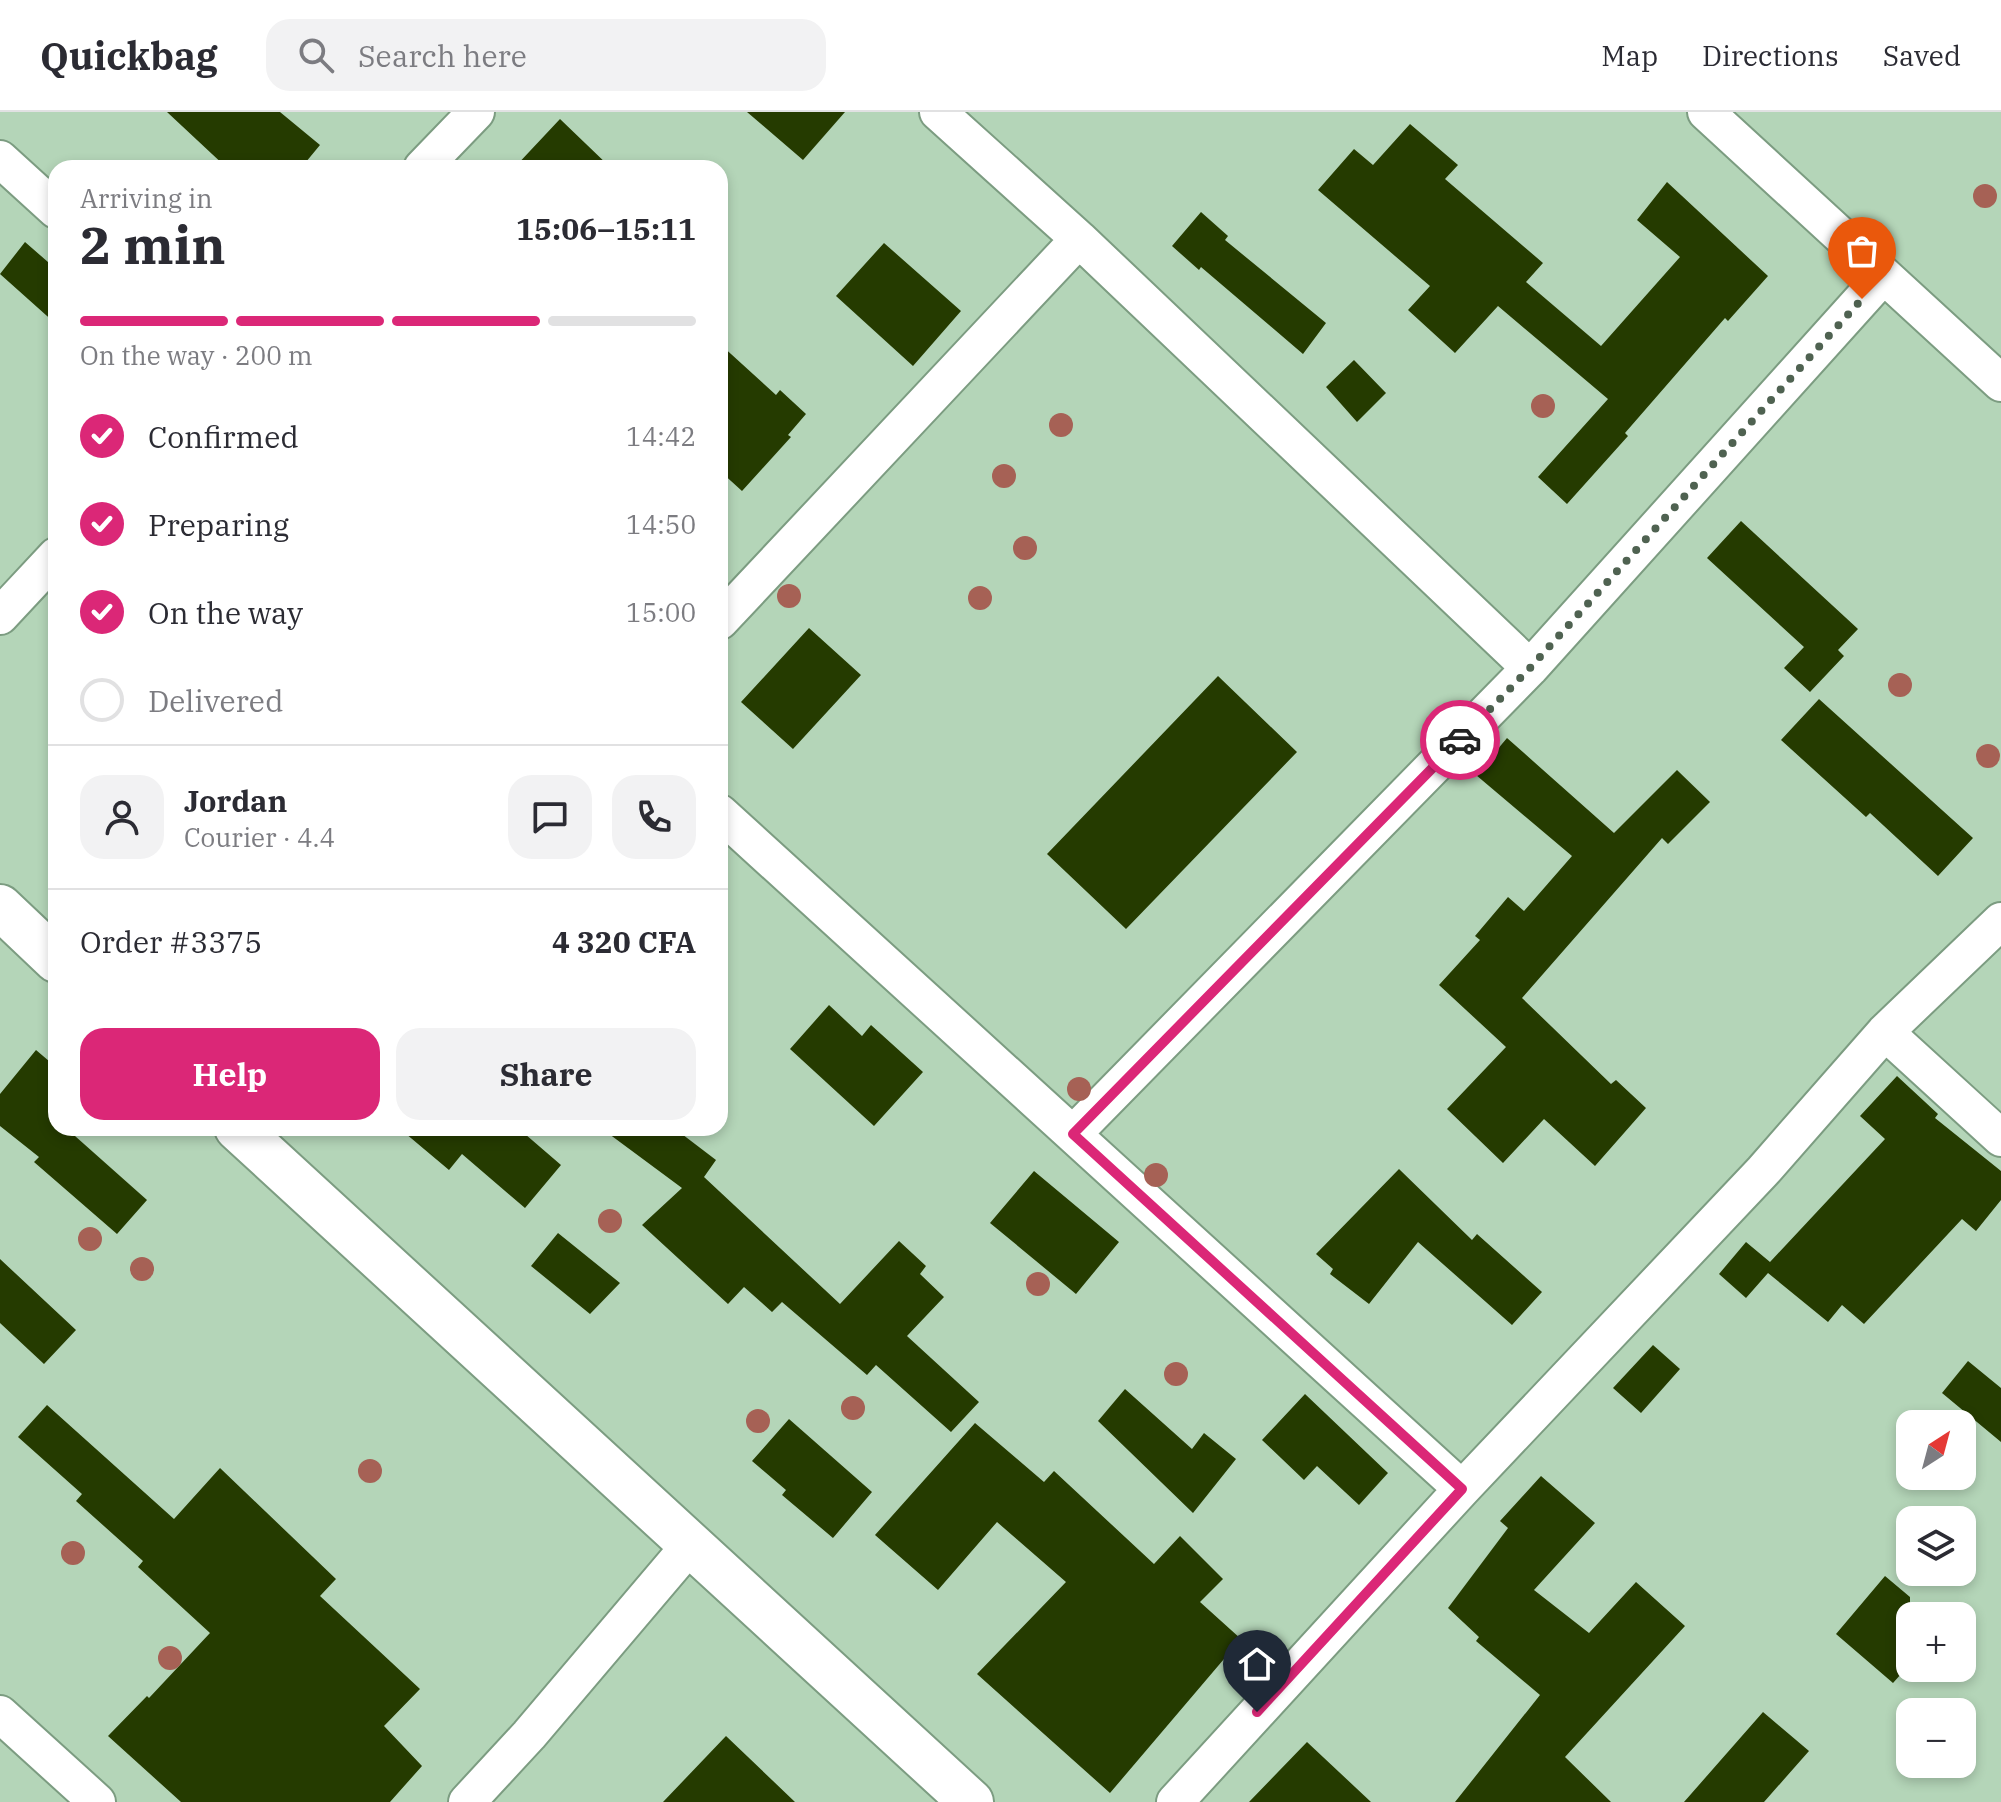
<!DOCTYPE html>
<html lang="en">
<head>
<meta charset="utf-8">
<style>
	:root { --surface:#fff; --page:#f2f2f3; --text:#2b2b33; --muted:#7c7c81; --line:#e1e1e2; --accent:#db2777 }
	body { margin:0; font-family:"IBM Plex Serif",serif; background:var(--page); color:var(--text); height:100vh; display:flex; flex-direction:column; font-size:30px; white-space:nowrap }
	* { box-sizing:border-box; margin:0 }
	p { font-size:26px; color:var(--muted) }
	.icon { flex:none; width:44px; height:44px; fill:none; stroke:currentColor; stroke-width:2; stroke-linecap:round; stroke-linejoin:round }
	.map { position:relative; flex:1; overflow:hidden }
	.panel { position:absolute; left:48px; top:48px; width:680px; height:976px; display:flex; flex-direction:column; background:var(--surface); border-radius:24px; box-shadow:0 4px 12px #0003 }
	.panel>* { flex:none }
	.needle { width:52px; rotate:36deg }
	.fabs { position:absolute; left:1896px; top:1298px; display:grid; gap:16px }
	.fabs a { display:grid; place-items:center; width:80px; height:80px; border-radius:16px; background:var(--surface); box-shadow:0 4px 12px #0003; font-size:40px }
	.pin { position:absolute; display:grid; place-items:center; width:68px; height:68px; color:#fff; margin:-82px -34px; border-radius:50% 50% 50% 0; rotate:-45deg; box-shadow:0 0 8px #0007 }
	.pin .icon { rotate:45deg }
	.courier { position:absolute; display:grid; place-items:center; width:80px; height:80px; margin:-40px; border:6px solid #db2777; border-radius:50%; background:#fff; color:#222; box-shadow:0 2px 10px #0007 }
	.overview em { font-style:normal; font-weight:700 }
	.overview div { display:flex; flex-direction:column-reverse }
	.overview { display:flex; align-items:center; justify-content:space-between; height:136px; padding:0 32px }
	h1 { font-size:52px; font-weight:700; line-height:60px }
	.bar { display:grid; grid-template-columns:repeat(4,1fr); gap:12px 8px; align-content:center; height:96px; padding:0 32px }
	.bar i { height:10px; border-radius:6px; background:var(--line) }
	.bar .active { background:var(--accent) }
	.bar p { grid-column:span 4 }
	.line { display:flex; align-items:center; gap:20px; padding:0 32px; border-top:2px solid var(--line) }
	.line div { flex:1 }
	.round { display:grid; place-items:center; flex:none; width:84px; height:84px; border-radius:24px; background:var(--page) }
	ol { padding:0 32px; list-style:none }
	li { display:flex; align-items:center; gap:24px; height:88px }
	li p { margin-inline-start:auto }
	li .icon { padding:8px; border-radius:50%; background:var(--accent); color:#fff; stroke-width:4 }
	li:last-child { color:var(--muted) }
	li i { width:44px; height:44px; border:4px solid var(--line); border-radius:50% }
	.action { display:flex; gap:16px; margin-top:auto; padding:16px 32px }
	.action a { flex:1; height:92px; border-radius:24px; background:var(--accent); color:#fff; font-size:32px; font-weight:700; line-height:92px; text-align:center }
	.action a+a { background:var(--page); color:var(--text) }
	header { display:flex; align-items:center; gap:48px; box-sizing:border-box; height:112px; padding:0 40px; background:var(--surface); border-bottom:2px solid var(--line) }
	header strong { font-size:38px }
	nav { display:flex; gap:44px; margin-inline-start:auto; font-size:28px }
	.search { width:560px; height:72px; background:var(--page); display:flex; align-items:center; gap:20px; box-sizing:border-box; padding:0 28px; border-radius:24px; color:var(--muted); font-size:30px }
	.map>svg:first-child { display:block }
	.building { fill:#253b00 }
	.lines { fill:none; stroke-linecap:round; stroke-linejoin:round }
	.street-casing { stroke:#7c9c81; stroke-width:40 }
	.secondary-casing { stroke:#7c9c81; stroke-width:48 }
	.street { stroke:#fff; stroke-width:36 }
	.secondary { stroke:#fff; stroke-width:44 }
	.tree { fill:#a66155 }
	.done { stroke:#4f6251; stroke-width:8; stroke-dasharray:0 14.4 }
	.route { stroke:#db2777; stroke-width:10 }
</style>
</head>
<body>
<header>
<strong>Quickbag</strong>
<div class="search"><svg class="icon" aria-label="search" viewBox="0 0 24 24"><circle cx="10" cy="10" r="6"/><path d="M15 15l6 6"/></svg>Search here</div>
<nav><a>Map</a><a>Directions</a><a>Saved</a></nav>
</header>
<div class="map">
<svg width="2001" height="1690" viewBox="0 0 2001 1690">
	<rect width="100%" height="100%" fill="#b4d5b8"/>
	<path class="building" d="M167,0H280L320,33L301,56H227Z
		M747,0H845L803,48Z
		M560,7L611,56H514Z
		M1410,12L1458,53L1445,67L1543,151L1526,170L1601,234L1680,145L1637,108L1667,70L1768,164L1728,209L1725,206L1625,321L1628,324L1567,392L1538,365L1608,287L1498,194L1455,241L1408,198L1430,174L1318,78L1354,37L1373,53Z
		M1201,100L1228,124L1225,128L1326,211L1303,242L1201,155L1199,158L1172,134Z
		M25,130L56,157V212L0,162Z
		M884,131L961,199L913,254L836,184Z
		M720,232L776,283L780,278L806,302L788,323L791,325L742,379L720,359Z
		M1354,248L1386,281L1357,310L1326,275Z
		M1741,409L1858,517L1838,538L1844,544L1810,580L1784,556L1804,535L1707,446Z
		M809,516L861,563L793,637L741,590Z
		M1218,564L1297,640L1126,817L1047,742Z
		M1819,587L1973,726L1938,764L1870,701L1866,705L1781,628Z
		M1507,626L1614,721L1677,658L1710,690L1668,732L1662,726L1522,886L1611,972L1616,968L1646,996L1595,1054L1544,1007L1503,1051L1447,997L1506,935L1439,873L1480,828L1475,824L1508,785L1524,799L1572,744L1476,663Z
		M829,893L862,924L871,913L923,960L874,1014L790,937Z
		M36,938L56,955V1016H66L147,1088L117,1122L34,1050L39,1045L0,1014V982Z
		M1897,964L1938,1002L1935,1006L2001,1059V1088L1976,1119L1962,1107L1864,1212L1842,1193L1828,1210L1768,1161L1746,1186L1719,1162L1746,1130L1770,1150L1885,1027L1860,1004Z
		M399,1016H518L561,1053L525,1096L462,1042L449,1058Z
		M601,1016H674L716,1048L704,1065L840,1192L899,1129L926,1154L920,1162L944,1185L907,1224L979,1290L951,1320L876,1253L867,1263L782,1190L772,1200L744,1175L728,1192L642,1113L682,1076Z
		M1399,1057L1472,1128L1477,1122L1542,1180L1512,1213L1418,1130L1369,1192L1330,1162L1333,1157L1316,1142Z
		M1034,1059L1119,1130L1076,1182L990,1111Z
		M558,1121L620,1171L590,1202L531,1154Z
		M0,1147L76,1218L44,1252L0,1211Z
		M1653,1233L1680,1257L1641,1301L1613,1276Z
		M1968,1249L2001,1276V1330L1942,1281Z
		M1125,1277L1192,1337L1204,1321L1236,1347L1193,1401L1098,1309Z
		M1305,1282L1388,1361L1359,1393L1317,1354L1304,1368L1262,1328Z
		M47,1293L174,1407L220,1356L336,1467L320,1484L420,1577L384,1614L422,1654L390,1690H181L108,1624L147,1584L149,1586L210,1521L138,1455L143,1449L76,1389L82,1382L18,1325Z
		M789,1307L872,1380L833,1426L782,1383L786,1378L752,1349Z
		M975,1311L1044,1370L1054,1359L1154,1452L1180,1424L1223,1467L1200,1490L1241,1527L1110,1681L977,1562L1066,1470L997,1410L938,1478L875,1423Z
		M1541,1364L1595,1411L1534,1478L1589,1521L1636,1470L1685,1514L1565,1645L1611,1690H1455L1540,1583L1476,1529L1479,1525L1448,1496L1508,1416L1500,1409Z
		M1885,1464L1910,1485V1552L1893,1571L1836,1522Z
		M1763,1600L1809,1639L1764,1690H1684Z
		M726,1624L795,1690H663Z
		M1307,1630L1371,1690H1249Z"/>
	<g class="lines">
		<g class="street-casing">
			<path id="street" d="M938,0L1079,127L1530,556
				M1706,0L2001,271
				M0,47L56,98
				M422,56L476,0
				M0,504L56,444
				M720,509L1079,127
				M720,701L1462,1377
				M1885,920L2001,1026
				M1073,1022L1530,556L1883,164
				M0,1602L97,1690
				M467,1690L529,1623L691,1432
				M1175,1690L1462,1377L1763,1059L1885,920L2001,809"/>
		</g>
		<g class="secondary-casing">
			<path id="secondary" d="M0,795L56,848
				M237,1016L971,1690"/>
		</g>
		<use href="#street" class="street"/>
		<use href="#secondary" class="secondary"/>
	</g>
	<g class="tree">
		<circle cx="1985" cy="84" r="12"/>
		<circle cx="1543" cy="294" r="12"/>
		<circle cx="1061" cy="313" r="12"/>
		<circle cx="1004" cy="364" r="12"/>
		<circle cx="1025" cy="436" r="12"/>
		<circle cx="789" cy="484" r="12"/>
		<circle cx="980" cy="486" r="12"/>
		<circle cx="1900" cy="573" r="12"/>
		<circle cx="1988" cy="644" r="12"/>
		<circle cx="1079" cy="977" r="12"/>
		<circle cx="1156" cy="1063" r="12"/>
		<circle cx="610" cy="1109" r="12"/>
		<circle cx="90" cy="1127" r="12"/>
		<circle cx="142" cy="1157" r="12"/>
		<circle cx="1038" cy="1172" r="12"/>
		<circle cx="1176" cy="1262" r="12"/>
		<circle cx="853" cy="1296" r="12"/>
		<circle cx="758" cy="1309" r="12"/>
		<circle cx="370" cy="1359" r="12"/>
		<circle cx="73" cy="1441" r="12"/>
		<circle cx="170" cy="1546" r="12"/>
	</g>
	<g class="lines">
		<path class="done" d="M1460,628L1530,556L1862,187"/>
		<path class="route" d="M1257,1600L1462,1377L1073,1022L1460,628"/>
	</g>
</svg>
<div class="fabs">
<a><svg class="needle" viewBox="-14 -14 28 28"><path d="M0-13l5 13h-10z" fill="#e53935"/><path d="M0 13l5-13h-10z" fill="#7c7c81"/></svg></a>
<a><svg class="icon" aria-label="layers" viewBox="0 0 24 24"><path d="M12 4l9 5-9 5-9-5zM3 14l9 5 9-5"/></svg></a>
<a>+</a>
<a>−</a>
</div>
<div class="pin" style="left:1862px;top:187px;background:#ea580c"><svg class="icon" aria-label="bag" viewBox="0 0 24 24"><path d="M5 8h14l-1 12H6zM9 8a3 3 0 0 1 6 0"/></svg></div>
<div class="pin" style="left:1257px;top:1600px;background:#1f2937"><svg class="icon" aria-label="home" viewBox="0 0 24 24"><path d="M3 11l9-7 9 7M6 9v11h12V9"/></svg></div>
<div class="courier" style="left:1460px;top:628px"><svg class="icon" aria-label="car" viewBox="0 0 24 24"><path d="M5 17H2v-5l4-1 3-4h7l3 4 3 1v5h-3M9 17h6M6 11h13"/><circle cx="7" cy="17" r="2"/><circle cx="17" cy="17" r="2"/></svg></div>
<section class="panel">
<div class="overview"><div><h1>2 min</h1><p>Arriving in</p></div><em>15:06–15:11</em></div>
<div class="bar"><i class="active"></i><i class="active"></i><i class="active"></i><i></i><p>On the way · 200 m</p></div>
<ol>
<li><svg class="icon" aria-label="check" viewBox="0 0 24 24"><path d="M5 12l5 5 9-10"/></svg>Confirmed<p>14:42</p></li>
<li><svg class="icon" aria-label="check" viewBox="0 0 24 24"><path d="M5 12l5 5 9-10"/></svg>Preparing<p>14:50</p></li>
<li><svg class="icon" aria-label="check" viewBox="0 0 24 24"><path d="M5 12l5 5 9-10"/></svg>On the way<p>15:00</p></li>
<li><i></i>Delivered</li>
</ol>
<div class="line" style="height:144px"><a class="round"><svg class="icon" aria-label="person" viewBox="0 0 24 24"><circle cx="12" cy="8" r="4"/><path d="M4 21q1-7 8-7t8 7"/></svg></a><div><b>Jordan</b><p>Courier · 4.4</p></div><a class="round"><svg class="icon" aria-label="chat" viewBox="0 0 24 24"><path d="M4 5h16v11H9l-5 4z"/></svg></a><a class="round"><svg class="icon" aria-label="phone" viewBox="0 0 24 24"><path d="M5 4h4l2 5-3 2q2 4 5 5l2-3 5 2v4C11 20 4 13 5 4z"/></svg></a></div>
<div class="line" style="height:104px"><div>Order #3375</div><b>4 320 CFA</b></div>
<div class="action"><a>Help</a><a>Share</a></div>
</section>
</div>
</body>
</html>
